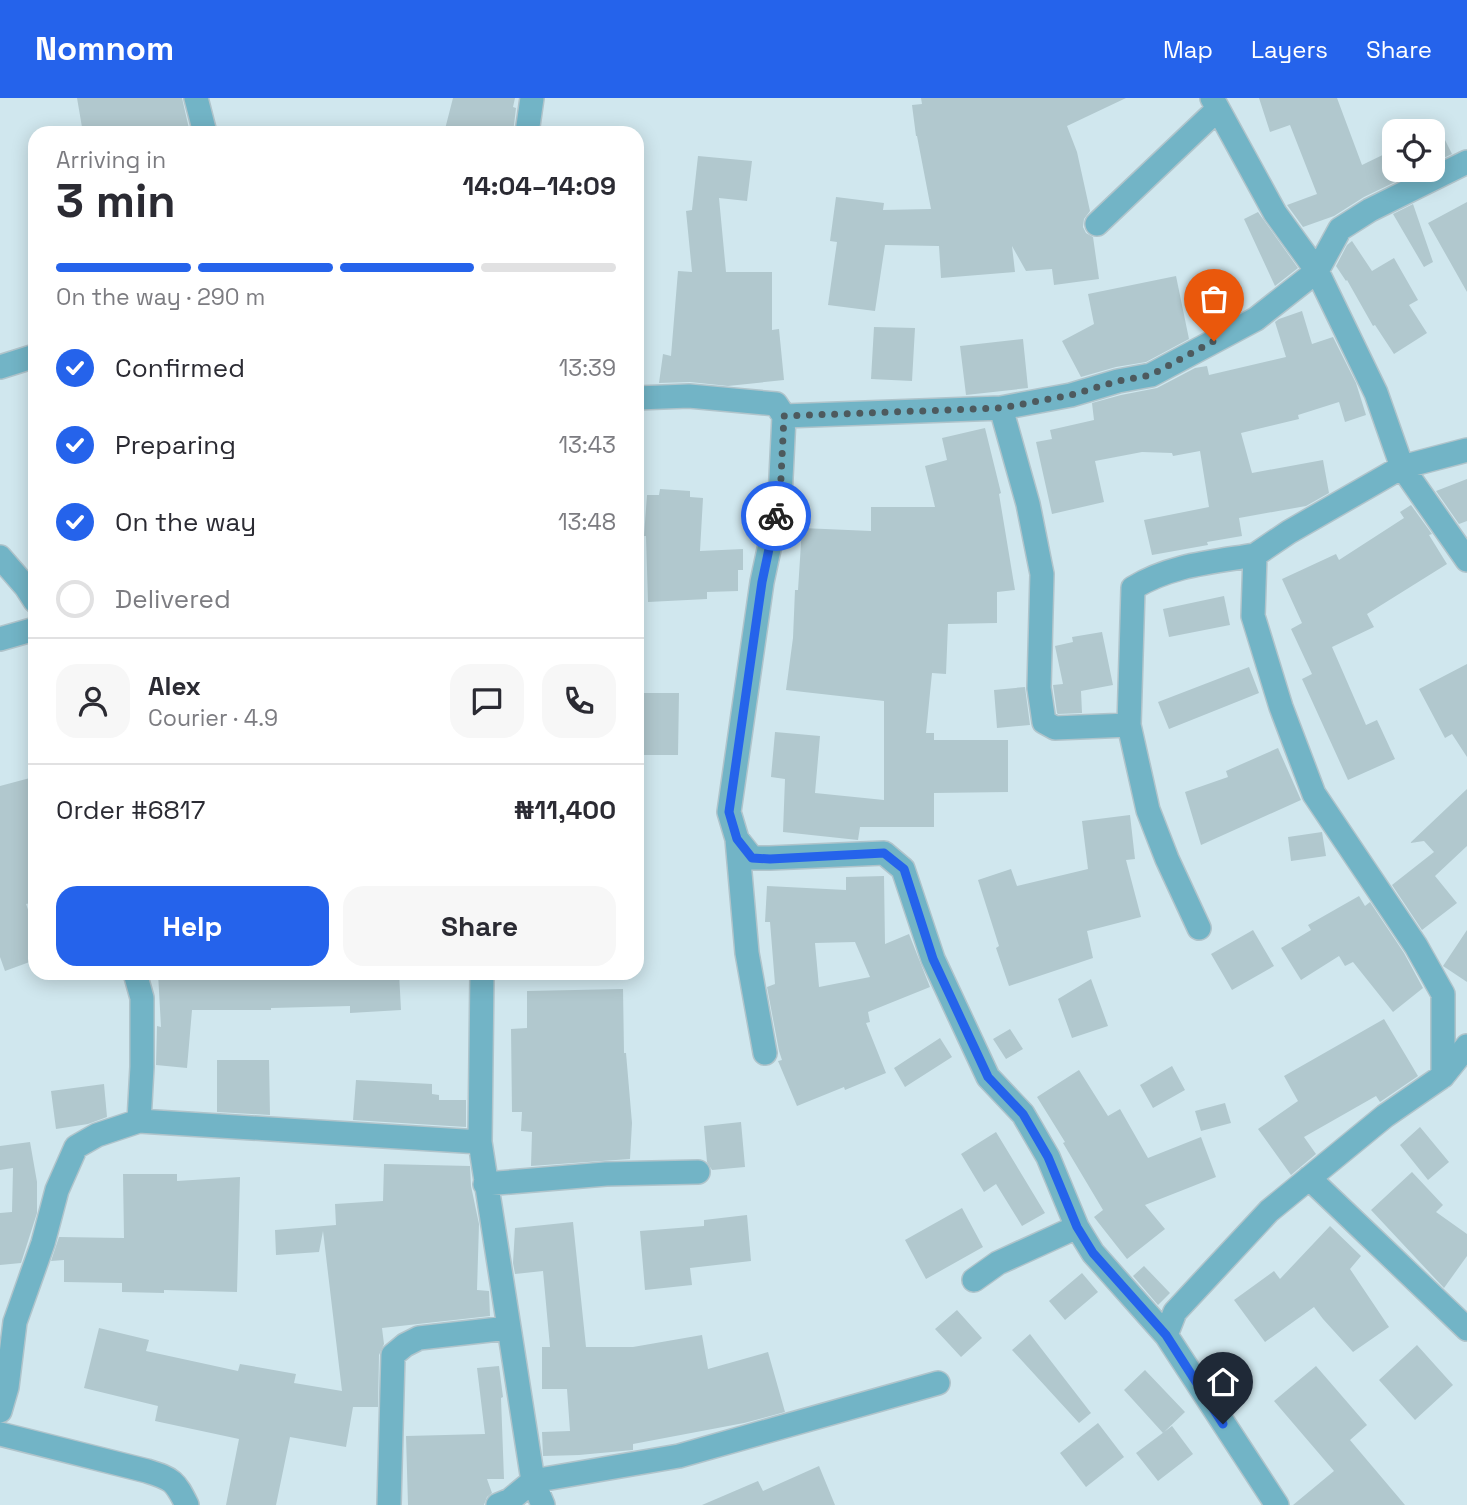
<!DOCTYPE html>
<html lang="en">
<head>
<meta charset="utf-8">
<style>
	:root { --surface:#fff; --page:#f7f7f7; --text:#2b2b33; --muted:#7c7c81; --line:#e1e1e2; --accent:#2563eb }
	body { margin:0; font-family:"Space Grotesk",sans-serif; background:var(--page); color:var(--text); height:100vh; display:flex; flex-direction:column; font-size:26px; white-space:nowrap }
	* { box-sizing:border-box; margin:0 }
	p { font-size:23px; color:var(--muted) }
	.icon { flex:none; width:38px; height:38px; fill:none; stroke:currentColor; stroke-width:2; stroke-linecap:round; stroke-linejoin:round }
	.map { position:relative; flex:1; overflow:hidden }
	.sheet { position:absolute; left:28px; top:28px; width:616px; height:854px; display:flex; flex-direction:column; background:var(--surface); border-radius:21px; box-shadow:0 4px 18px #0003 }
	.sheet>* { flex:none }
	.fabs { position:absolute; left:1382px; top:21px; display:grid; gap:14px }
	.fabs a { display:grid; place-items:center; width:63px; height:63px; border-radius:14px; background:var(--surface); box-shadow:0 4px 18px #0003; font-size:35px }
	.pin { position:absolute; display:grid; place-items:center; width:60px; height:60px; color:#fff; margin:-72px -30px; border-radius:50% 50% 50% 0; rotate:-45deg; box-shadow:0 0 7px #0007 }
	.pin .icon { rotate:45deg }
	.courier { position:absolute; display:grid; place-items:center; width:70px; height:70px; margin:-35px; border:5px solid #2563eb; border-radius:50%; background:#fff; color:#222; box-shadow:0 2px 9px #0007 }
	.overview em { font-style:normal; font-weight:700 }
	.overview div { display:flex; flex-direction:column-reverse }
	.overview { display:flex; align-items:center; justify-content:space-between; height:119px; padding:0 28px }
	h1 { font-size:46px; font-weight:700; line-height:52px }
	.bar { display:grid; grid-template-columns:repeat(4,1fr); gap:10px 7px; align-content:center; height:84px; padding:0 28px }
	.bar i { height:9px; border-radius:5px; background:var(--line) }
	.bar .on { background:var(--accent) }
	.bar p { grid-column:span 4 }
	.line { display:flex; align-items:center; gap:18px; padding:0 28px; border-top:2px solid var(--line) }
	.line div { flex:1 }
	.round { display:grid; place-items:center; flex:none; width:74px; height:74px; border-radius:21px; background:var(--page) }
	ol { padding:0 28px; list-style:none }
	li { display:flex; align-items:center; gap:21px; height:77px }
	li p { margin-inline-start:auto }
	li .icon { padding:7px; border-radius:50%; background:var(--accent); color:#fff; stroke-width:4 }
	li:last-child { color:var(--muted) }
	li i { width:38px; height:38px; border:4px solid var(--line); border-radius:50% }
	.cta { display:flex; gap:14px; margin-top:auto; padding:14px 28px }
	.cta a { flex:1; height:80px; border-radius:21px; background:var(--accent); color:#fff; font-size:28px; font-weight:700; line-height:80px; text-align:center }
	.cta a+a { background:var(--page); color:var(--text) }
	header { display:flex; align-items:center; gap:42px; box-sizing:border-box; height:98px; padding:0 35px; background:var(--accent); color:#fff }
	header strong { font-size:33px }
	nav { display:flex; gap:38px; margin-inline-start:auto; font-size:24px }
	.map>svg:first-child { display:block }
	.building { fill:#b1c8ce; fill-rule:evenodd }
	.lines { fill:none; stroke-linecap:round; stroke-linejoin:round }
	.street-casing { stroke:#b0c4cb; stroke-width:26 }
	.street { stroke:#72b4c6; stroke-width:23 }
	.done { stroke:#4d5a5e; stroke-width:7; stroke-dasharray:0 12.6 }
	.route { stroke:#2563eb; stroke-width:9 }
</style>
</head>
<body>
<header>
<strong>Nomnom</strong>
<nav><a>Map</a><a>Layers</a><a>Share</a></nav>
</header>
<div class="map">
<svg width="1467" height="1407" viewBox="0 0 1467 1407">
	<rect width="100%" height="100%" fill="#d0e7ee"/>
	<path class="building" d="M77,0H182L190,35H83Z
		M453,0H515L513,9L516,10L513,35H444Z
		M921,0H1126L1067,28L1077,54L1090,113L1084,121L1083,129L1086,135L1093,139L1099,181L1054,187L1052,171L1026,173L1012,148L1015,174L941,180L939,148L885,147L875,213L828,207L837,144L830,143L836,99L884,105L883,112L931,111L917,38H916L912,7L922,6Z
		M1259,0H1337L1362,67L1395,51V72H1420L1364,99L1334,118L1303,129L1287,107L1317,96L1290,27L1270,34Z
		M1438,28L1452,56L1433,65V33H1429Z
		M698,58L752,63L747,103L719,100L726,174H772V232L779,231L784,282L728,288L690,284L659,285L663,256L671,258L678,173L692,174L686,113L692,112Z
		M1467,104V194L1428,125Z
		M1413,106L1433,164L1424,169L1393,116Z
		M1258,114L1298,170L1275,188L1244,121Z
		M1352,143L1372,173L1394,160L1418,202L1409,207L1427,235L1394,256L1375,227L1373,228L1347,182L1346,183L1336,168L1347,147Z
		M1176,178L1189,241L1146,264L1116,269L1081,279L1062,243L1094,226L1088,196Z
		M1302,213L1312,246L1333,239L1356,285L1366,317L1345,324L1339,304L1298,317L1299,321L1241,335L1252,375L1323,362L1329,395L1306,408L1239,420L1242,438L1207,444L1208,447L1152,457L1144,422L1209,409L1200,353L1173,358L1172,355L1142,354L1095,363L1104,404L1052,416L1036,344L1052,341L1050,332L1094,322L1092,305L1121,297L1157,290L1195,270L1207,268L1209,277L1286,259L1275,224L1279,221Z
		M874,229L915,230L912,283L871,281Z
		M1023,241L1028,290L966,297L960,248Z
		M985,330L1001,395L999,396L1015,492L997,494V525L948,526L946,576L932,575L926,635H934V642H1008V694L934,695V729H860L858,742L783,734L785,681L771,679L775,634L820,638L815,695L884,702V603L786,592L793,540L795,492H798L802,430L871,433V409H935L925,368L947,362L942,340Z
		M1467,381V423L1459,426L1436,393Z
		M660,391L690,393V399L703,400L700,453L743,451V472H738V493L707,494V501L648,504L646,438H644L647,397H659Z
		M1411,407L1432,436L1429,437L1447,466L1367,516L1374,529L1332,549L1366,627L1377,622L1395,661L1348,682L1302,581L1312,576L1291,531L1302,525L1282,481L1336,456L1339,462L1404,420L1400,414Z
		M1224,498L1230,527L1169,539L1163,511Z
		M1102,534L1113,587L1081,593L1082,615L1058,616L1057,615L1053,587L1063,586L1055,548L1073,544L1072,539Z
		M1467,566V659L1452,636L1445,640L1419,591Z
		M1249,569L1259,595L1169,631L1158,604Z
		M1025,589L1030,627L997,630L994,592Z
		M637,595H679L678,657H637Z
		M1278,650L1301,702L1201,747L1185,694L1228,679L1226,673Z
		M30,680L35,698V804L26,806L35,831V862L5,873L0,859V688Z
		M1467,691V748L1435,778L1457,805L1422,832L1392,787L1434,754L1424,743L1410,745Z
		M1130,717L1135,761L1126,762L1141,819L1087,833L1093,860L1009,888L996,850L999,848L978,782L1011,771L1017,788L1088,771L1082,723Z
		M1322,734L1326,758L1291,763L1288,739Z
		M884,778L885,846L909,836L930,889L868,914L870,924L866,925L886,975L845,992L844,989L797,1008L778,963L782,962L779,953L767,889L775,886L770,824H765L767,788L846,792V779ZM855,844L870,879L819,889L815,845Z
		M1359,798L1365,808L1370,804L1404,855L1423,890L1393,914L1353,864L1345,868L1339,858L1301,882L1281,850L1311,832L1308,827Z
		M1253,832L1274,868L1232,892L1211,856Z
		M1467,832V884L1443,868Z
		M158,875H399L401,912L350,915V908L271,910V912H192L187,970L156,967L157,928L161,929Z
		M1091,881L1108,928L1072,940L1058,901Z
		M623,891L624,955H626L632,1025L630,1061L531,1068L532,1034L521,1033L522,1014H512L511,931L527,930V893Z
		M1384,921L1418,978L1380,1004L1376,998L1304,1039L1316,1056L1291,1077L1258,1031L1298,1003L1284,978Z
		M1010,931L1023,951L1006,961L993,941Z
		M940,940L952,959L905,989L894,970Z
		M217,962H269L270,1017L217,1014Z
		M1172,968L1185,992L1153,1010L1140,987Z
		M1079,972L1108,1018L1120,1011L1148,1060L1201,1039L1216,1079L1145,1107L1165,1131L1127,1161L1094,1119L1103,1112L1063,1045L1065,1044L1037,999Z
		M356,982L432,986V996L439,997V1002H466V1029L353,1022Z
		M104,986L107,1019L88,1026L56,1031L51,993Z
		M1225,1005L1231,1025L1201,1033L1195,1013Z
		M741,1024L745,1069L712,1072L707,1064L704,1028Z
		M1420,1029L1449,1064L1428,1082L1400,1047Z
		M996,1034L1045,1115L1022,1128L996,1086L984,1094L961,1056Z
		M30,1044L37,1084V1115L21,1165L0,1167V1115L12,1114L13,1070L0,1072V1048Z
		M384,1066L470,1068L471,1088L479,1126L477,1192L489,1193L490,1218L382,1230L384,1246L379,1257L378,1309H353L346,1349L290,1339L276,1407H226L239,1341L155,1323L158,1308L84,1290L99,1230L149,1242L146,1253L238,1273L240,1266L296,1276L294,1285L342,1293L323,1133L319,1154L276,1157L275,1132L336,1127L335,1106L383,1103Z
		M1412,1074L1443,1107L1436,1114L1467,1136V1158L1444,1190L1371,1112Z
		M123,1076H177V1083L240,1079L237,1194L164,1192V1195L122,1194V1185L64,1184V1162L51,1163L59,1139L124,1140Z
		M962,1110L983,1149L926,1181L905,1142Z
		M747,1117L751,1163L690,1170L692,1187L645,1192L640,1133L704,1128V1122Z
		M573,1124L586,1249H633L702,1237L708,1271L768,1254L785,1314L744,1325L633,1346V1352L579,1357L543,1358L542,1334L570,1333L567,1291H542V1249H550L543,1173L515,1176L513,1165L515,1130Z
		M1330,1128L1361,1158L1350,1171L1389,1229L1353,1254L1323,1221L1314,1209L1265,1244L1234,1202L1274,1173L1280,1181Z
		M1144,1168L1170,1195L1158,1207L1133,1178Z
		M1082,1175L1098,1194L1065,1222L1049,1203Z
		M957,1212L982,1240L961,1259L935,1231Z
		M1030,1236L1091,1315L1079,1325L1012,1252Z
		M1417,1247L1453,1287L1415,1322L1379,1282Z
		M499,1268L503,1299L501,1300L504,1381H487L492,1395L487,1399L484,1407H408L406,1338L485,1336L477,1270Z
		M1316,1268L1367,1327L1350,1342L1405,1407H1293L1334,1373L1274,1303Z
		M1145,1272L1185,1314L1163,1335L1124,1292Z
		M1098,1325L1124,1359L1086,1389L1060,1355Z
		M1172,1328L1193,1356L1158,1383L1136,1355Z
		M819,1368L835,1407H702L758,1383L763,1393Z"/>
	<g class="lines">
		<g class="street-casing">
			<path id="street" d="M196,0L205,35
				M1212,0L1275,115L1317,173L1376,295L1402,369L1467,462
				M527,35L532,0
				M1097,126L1218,11
				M0,269L35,258
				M637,300L689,298L776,306L784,318L1001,310L1071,297L1118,283L1151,277L1256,221L1317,173L1340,131L1370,112L1467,64
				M1001,310L1028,406L1042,476L1039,590L1044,624L1055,630L1129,627
				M0,459L26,489L35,503
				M0,541L35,531
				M737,741L752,760H770L884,755L903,771L933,861L988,979L1023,1016L1048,1059L1077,1129L1093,1155L1166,1237
				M1199,830L1167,761L1148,712L1129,627L1133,490C1170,467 1212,464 1255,457
				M482,875L480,1044L533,1383L543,1407
				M765,955L747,855L737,741L729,714L762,484L780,400L784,318
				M1443,978V896L1416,848L1314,696L1281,609L1253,518L1255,457L1289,434L1402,369L1467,352
				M139,1023L480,1044
				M1309,1080L1467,1231
				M485,1086L606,1076L698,1074
				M974,1182L998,1165L1077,1129
				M0,1313L7,1289L15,1224L43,1145L57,1092L76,1049L97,1037L139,1023L142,969V900L135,875
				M0,1336L147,1373C173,1381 175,1383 187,1407
				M389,1407L393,1257L405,1247L419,1240L508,1230
				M498,1407L510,1402L533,1383L679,1358L938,1285
				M1277,1407L1166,1237L1175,1214L1269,1113L1385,1018L1443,978L1467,948"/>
		</g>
		<use href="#street" class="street"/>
	</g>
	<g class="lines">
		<path class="done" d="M776,418L780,400L784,318L1001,310L1071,297L1118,283L1151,277L1214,243"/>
		<path class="route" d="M776,418L762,484L729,714L737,741L752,760L770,761L884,755L904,771L933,861L988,979L1023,1016L1048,1059L1077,1129L1093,1155L1166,1237L1223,1326"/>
	</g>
</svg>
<div class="fabs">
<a><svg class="icon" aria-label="locate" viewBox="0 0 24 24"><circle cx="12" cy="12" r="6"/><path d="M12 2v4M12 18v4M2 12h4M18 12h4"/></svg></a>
</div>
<div class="pin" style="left:1214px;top:243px;background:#ea580c"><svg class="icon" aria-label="bag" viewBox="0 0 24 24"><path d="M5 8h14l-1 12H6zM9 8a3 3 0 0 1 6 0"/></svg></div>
<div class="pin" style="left:1223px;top:1326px;background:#1f2937"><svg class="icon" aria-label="home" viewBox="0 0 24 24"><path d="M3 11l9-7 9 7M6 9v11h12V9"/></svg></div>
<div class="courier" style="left:776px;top:418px"><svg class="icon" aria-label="bike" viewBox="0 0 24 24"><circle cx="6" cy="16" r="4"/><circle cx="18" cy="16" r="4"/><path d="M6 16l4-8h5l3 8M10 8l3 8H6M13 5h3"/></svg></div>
<section class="sheet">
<div class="overview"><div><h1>3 min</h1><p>Arriving in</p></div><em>14:04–14:09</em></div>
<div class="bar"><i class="on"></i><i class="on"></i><i class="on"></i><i></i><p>On the way · 290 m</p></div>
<ol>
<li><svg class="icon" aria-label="check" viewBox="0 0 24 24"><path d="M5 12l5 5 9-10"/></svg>Confirmed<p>13:39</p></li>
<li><svg class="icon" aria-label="check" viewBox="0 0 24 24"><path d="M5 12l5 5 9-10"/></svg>Preparing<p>13:43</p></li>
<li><svg class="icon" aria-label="check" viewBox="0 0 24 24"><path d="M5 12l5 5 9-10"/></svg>On the way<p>13:48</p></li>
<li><i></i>Delivered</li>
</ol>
<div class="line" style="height:126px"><a class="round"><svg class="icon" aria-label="person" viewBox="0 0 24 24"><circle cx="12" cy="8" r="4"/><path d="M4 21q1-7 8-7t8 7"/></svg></a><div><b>Alex</b><p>Courier · 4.9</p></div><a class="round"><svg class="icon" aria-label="chat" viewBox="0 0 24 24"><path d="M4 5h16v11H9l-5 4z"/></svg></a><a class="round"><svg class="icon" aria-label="phone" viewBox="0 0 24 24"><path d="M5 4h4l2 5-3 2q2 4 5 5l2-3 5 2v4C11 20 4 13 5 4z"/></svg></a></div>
<div class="line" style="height:91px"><div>Order #6817</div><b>₦11,400</b></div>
<div class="cta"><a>Help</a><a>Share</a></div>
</section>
</div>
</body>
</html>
